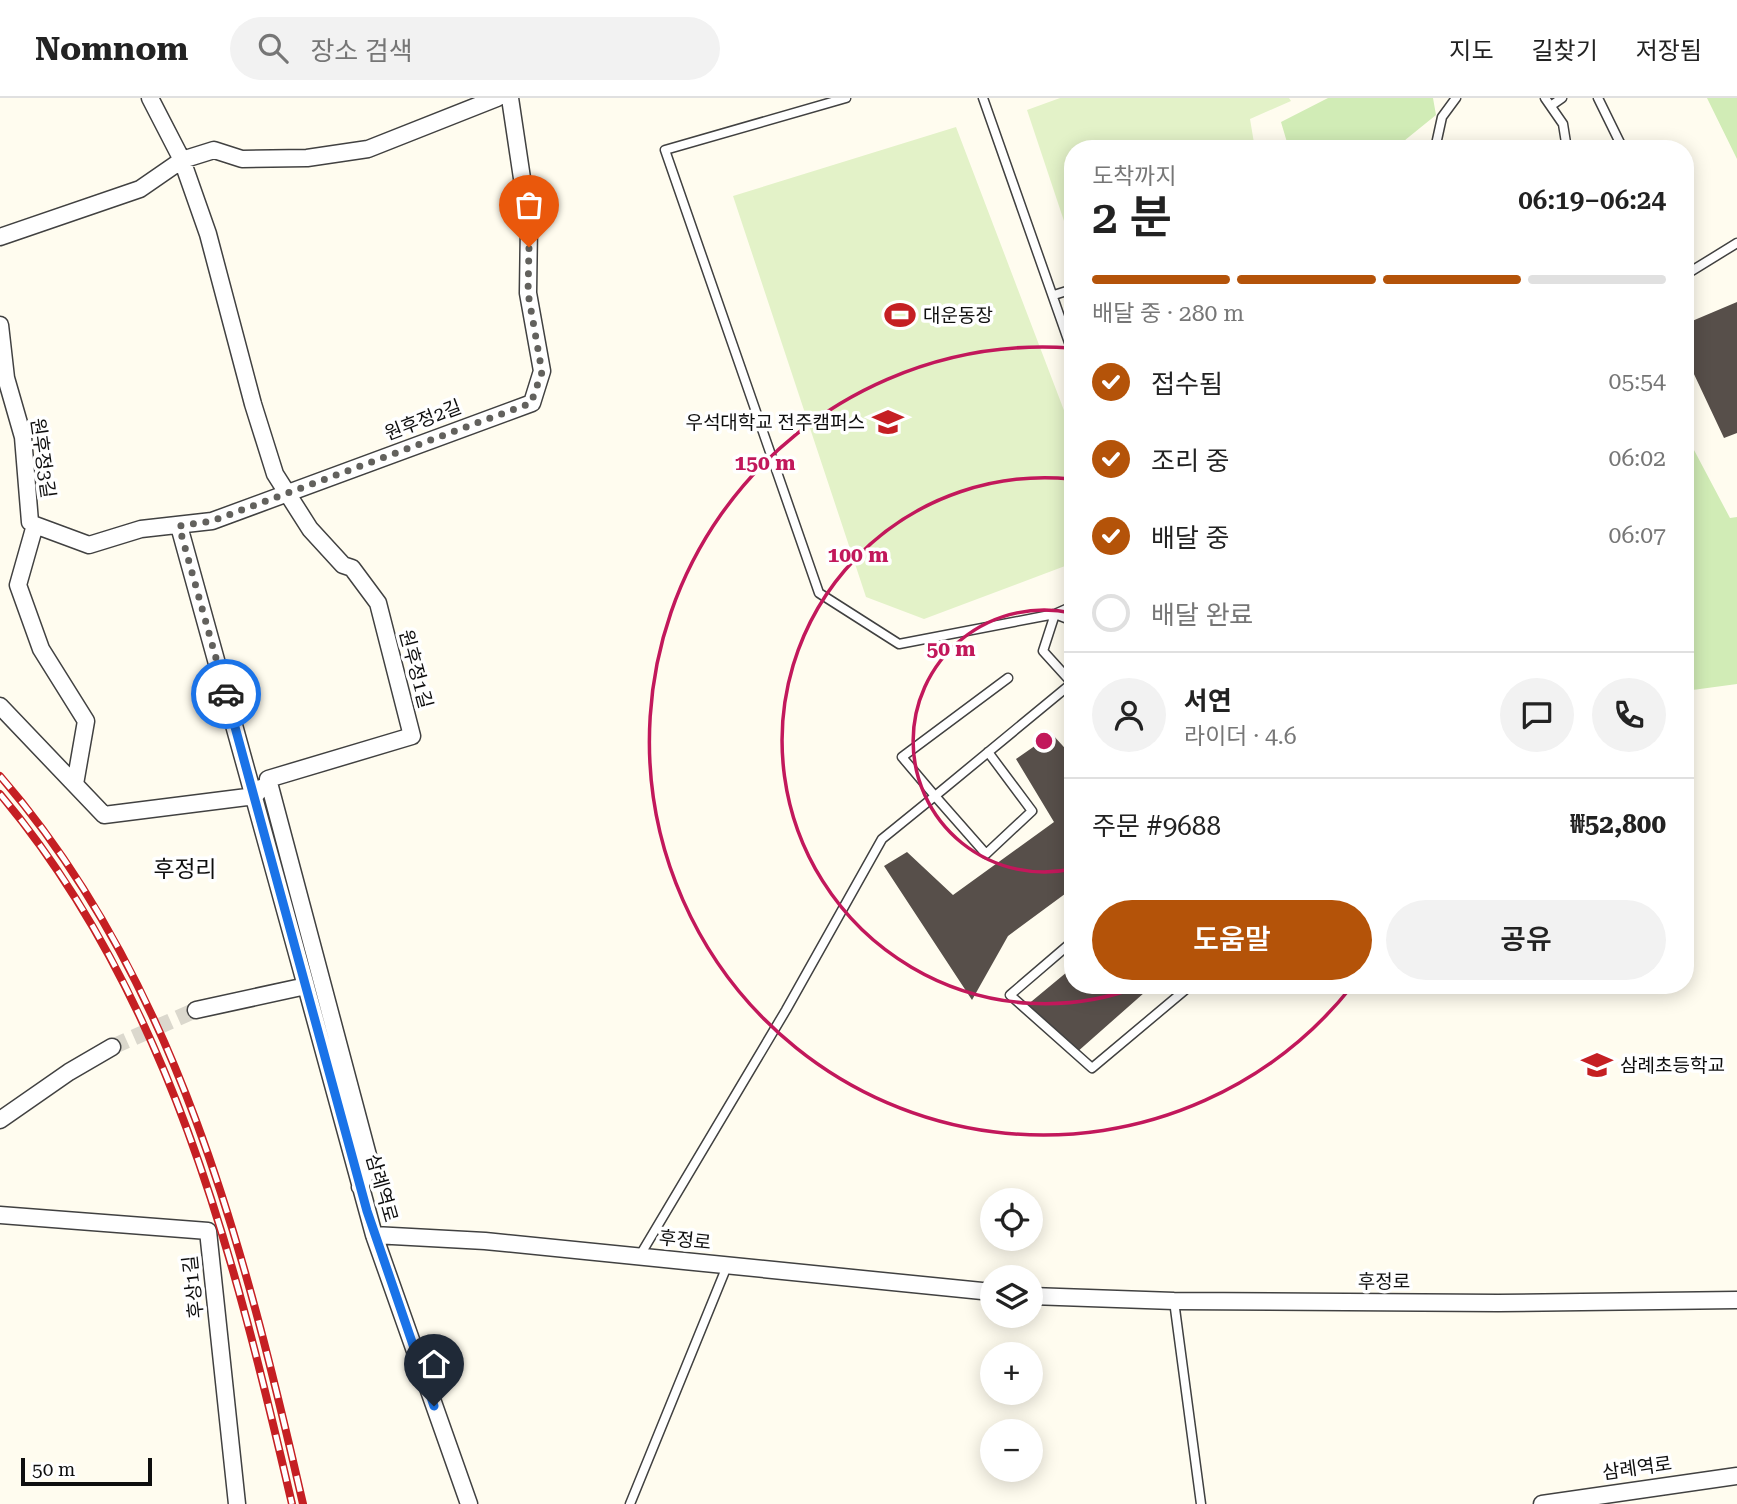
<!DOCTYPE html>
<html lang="ko">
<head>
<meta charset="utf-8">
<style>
	:root { --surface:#fff; --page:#f2f2f2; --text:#222; --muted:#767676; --line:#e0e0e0; --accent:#b45309 }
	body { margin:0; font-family:"Roboto Serif","Noto Sans KR",serif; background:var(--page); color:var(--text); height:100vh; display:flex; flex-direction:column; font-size:26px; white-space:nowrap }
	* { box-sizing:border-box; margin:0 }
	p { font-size:23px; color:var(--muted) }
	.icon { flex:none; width:38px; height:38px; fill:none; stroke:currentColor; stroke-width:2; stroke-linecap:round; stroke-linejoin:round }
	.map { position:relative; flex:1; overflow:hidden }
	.drawer { position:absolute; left:1064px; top:42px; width:630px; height:854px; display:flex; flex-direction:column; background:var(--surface); border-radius:28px; box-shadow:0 4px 18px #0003 }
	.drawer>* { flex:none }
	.fabs { position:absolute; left:980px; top:1090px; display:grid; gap:14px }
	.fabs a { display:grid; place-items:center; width:63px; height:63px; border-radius:50%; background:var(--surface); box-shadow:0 4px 18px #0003; font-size:35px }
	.scale { position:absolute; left:21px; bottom:18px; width:131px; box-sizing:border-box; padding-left:7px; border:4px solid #0e0e0e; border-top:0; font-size:19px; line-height:24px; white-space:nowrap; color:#0e0e0e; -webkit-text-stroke:5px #fff; paint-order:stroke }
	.pin { position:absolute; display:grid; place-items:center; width:60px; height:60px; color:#fff; margin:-72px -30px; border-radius:50% 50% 50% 0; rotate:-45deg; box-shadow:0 0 7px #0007 }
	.pin .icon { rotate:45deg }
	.courier { position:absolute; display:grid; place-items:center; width:70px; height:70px; margin:-35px; border:5px solid #1a73e8; border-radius:50%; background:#fff; color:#222; box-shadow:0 2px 9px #0007 }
	.headline em { font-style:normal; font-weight:600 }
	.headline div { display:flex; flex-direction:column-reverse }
	.headline { display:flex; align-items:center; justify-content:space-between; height:119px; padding:0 28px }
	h1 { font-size:46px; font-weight:600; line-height:52px }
	.bar { display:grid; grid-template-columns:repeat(4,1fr); gap:10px 7px; align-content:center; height:84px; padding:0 28px }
	.bar i { height:9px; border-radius:5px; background:var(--line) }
	.bar .current { background:var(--accent) }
	.bar p { grid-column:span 4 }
	.line { display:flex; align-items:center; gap:18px; padding:0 28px; border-top:2px solid var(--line) }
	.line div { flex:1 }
	.round { display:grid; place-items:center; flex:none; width:74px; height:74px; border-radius:37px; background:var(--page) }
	ol { padding:0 28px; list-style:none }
	li { display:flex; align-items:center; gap:21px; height:77px }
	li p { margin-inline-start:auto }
	li .icon { padding:7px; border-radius:50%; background:var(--accent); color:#fff; stroke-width:4 }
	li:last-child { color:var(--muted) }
	li i { width:38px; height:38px; border:4px solid var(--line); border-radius:50% }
	.action { display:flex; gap:14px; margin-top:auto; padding:14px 28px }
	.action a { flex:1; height:80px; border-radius:42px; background:var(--accent); color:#fff; font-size:28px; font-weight:600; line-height:80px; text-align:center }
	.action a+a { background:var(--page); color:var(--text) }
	header { display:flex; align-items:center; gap:42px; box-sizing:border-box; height:98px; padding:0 35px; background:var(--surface); border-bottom:2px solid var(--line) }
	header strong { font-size:33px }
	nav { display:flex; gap:38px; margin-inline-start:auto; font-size:24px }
	.search { width:490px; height:63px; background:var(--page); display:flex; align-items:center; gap:18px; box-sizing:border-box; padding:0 24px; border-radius:38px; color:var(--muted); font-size:26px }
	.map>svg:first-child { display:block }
	.green { fill:#d1ecb6 }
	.pitch { fill:#e3f2c8 }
	.building { fill:#574f4a }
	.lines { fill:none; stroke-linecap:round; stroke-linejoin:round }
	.minor-tunnel { stroke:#dbd8cd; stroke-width:16; stroke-dasharray:16 8; stroke-linecap:butt }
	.service-casing { stroke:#414141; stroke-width:11 }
	.minor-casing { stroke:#414141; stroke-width:19 }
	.service { stroke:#fff; stroke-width:8 }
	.minor { stroke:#fff; stroke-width:16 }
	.rail-casing { stroke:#c51f23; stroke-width:8 }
	.rail { stroke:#fff; stroke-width:5; stroke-dasharray:16; stroke-linecap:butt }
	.done { stroke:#62615d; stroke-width:7; stroke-dasharray:0 12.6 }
	.route { stroke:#1a73e8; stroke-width:9 }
	.ring { fill:none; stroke:#c2185b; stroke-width:3.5 }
	.labels { text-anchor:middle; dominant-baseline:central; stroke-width:7; stroke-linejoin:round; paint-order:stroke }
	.poi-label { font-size:19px; fill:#0e0e0e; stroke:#fff; text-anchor:start }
	.street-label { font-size:19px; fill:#0e0e0e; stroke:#fff }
	.quarter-label { font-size:23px; fill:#0e0e0e; stroke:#fff }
	.centre { fill:#c2185b; stroke:#fff; stroke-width:3.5 }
	.ring-label { font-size:21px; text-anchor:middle; font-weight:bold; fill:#c2185b; stroke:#fff; stroke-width:7; stroke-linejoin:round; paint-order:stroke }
</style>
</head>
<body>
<header>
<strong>Nomnom</strong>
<div class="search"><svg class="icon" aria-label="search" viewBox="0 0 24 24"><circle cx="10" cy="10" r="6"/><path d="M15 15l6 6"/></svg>장소 검색</div>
<nav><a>지도</a><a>길찾기</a><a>저장됨</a></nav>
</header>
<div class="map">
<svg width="1737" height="1406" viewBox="0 0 1737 1406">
	<rect width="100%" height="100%" fill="#fffcef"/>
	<path class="green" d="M1328,0H1433L1436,17L1394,51H1289L1281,24Z
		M1707,0H1737V61Z
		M1685,335L1730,420L1737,419V586L1685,593Z"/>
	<path class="pitch" d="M1060,0H1289L1291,3L1250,21L1255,51H1073V150L1027,12Z
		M956,29L1073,336V465L924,521L866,499L733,98Z"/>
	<path class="building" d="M1737,204V335L1724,340L1685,257V226Z
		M1052,636L1073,659V790L1008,838L972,902L884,768L907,754L953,797L1054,724L1016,661Z
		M1073,869V887H1153L1076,955L1026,908Z"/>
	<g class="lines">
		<path class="minor-tunnel" d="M112,949L196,912"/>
		<g class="service-casing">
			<path id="service" d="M846,0L665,52L819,495L899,546L1055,516L1073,508
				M983,0L1073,256
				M1545,0L1563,26L1567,51
				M1598,0L1623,51
				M1552,7L1562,0
				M1435,51L1442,19L1456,0
				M1685,177L1737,145
				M1054,197L1073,191
				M1008,580L902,659L935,698L1072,585L1043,553L1055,516L1073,523
				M1073,843L1010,897L1092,970L1191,887
				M639,1159L786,912L882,741L935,698L986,756L1032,713L988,654
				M1174,1203L1201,1406
				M630,1406L727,1168"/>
		</g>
		<g class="minor-casing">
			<path id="minor" d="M150,0L182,62L208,136L253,306L275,376L310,431L343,467L352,470L378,505L412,638L268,681L370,1065L360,1089
				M0,139L140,91L182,62L214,52L242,61L307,60L368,51L497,0
				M0,227L6,280L23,339L30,424L35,427L18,487L41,551L86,623L75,686
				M35,427L89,447L141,431L212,423L532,305L542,273L528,195L529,127L510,0
				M179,428L306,888
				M0,608L104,717L255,698L261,690
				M196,912L306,888L374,1137L469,1406
				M0,1022L69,974L112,949
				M0,1117L208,1133L237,1406
				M374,1137L485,1143L992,1194
				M1031,1198L1174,1203L1498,1205L1737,1202
				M1542,1406L1737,1378"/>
		</g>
		<use href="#service" class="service"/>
		<use href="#minor" class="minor"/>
		<g class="rail-casing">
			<path id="rail" d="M0,678C177,882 244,1149 303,1406
				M0,696C169,897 234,1157 292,1406"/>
		</g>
		<use href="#rail" class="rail"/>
	</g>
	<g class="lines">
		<path class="done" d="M226,596L179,428L212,423L531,305L542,274L528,195L529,149"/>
		<path class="route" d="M226,596L367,1113L434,1308"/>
	</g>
	<g class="ring">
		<path d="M1072 771A131 131 0 1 1 1072 515"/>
		<path d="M1140 888A263 263 0 1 1 1071 381"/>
		<path d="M1352 888A394 394 0 1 1 1071 250"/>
	</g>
	<defs>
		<g id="stadium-bare" transform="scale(2.415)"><path d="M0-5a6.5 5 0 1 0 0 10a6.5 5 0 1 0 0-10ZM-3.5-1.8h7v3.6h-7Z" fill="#c51f23" stroke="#fff" stroke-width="2.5" paint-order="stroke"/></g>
		<g id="university-bare" transform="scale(2.415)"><path d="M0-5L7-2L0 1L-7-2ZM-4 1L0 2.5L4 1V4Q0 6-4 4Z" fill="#c51f23" stroke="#fff" stroke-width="2.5" paint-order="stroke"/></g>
		<g id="school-bare" transform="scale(2.415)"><path d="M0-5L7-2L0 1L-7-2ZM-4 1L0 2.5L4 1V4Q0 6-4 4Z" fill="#c51f23" stroke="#fff" stroke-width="2.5" paint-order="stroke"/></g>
	</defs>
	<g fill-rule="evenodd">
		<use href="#stadium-bare" x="900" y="217"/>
		<use href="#university-bare" x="888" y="324"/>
		<use href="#school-bare" x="1597" y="967"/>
	</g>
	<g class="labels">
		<g class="poi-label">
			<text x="923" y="217">대운동장</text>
			<text x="865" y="324" text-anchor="end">우석대학교 전주캠퍼스</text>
			<text x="1620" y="967">삼례초등학교</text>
		</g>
		<g class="street-label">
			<text transform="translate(423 322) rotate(-21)">원후정2길</text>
			<text transform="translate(43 360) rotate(82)">원후정3길</text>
			<text transform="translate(416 571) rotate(75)">원후정1길</text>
			<text transform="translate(382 1090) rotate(74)">삼례역로</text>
			<text transform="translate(685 1142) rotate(6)">후정로</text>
			<text x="1384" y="1183">후정로</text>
			<text transform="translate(193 1189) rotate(-96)">후상1길</text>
			<text transform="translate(1637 1370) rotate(-8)">삼례역로</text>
		</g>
		<g class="quarter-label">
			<text x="185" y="771">후정리</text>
		</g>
	</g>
	<circle cx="1044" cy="643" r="10" class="centre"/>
	<g class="ring-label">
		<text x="765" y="372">150 m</text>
		<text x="858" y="464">100 m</text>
		<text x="951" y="558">50 m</text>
	</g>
</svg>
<div class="fabs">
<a><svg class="icon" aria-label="locate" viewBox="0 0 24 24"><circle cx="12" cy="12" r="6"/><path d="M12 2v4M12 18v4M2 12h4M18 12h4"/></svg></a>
<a><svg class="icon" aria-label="layers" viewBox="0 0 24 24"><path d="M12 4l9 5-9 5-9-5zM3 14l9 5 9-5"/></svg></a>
<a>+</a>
<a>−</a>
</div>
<div class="scale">50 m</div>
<div class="pin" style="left:529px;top:149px;background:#ea580c"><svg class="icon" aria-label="bag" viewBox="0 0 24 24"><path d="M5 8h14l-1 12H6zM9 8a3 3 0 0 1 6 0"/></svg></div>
<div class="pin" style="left:434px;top:1308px;background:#1f2937"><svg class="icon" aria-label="home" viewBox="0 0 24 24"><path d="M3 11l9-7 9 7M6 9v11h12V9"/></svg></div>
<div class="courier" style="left:226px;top:596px"><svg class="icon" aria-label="car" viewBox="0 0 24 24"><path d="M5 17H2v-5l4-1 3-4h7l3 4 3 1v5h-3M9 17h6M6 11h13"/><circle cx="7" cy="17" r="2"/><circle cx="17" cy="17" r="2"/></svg></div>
<section class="drawer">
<div class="headline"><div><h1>2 분</h1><p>도착까지</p></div><em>06:19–06:24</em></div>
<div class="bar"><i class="current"></i><i class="current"></i><i class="current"></i><i></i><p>배달 중 · 280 m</p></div>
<ol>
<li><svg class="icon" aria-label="check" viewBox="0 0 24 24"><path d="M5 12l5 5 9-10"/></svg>접수됨<p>05:54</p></li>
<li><svg class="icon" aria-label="check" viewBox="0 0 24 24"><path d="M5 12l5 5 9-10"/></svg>조리 중<p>06:02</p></li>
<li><svg class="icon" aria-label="check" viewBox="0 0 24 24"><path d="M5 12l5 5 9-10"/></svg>배달 중<p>06:07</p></li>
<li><i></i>배달 완료</li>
</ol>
<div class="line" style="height:126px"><a class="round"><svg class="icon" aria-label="person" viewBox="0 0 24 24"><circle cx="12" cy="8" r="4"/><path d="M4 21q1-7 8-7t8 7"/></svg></a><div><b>서연</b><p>라이더 · 4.6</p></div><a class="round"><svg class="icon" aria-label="chat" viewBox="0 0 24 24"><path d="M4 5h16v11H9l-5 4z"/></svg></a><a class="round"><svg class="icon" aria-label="phone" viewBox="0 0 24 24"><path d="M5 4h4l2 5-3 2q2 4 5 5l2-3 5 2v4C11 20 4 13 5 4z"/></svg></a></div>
<div class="line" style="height:91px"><div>주문 #9688</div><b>₩52,800</b></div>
<div class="action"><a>도움말</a><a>공유</a></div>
</section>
</div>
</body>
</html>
